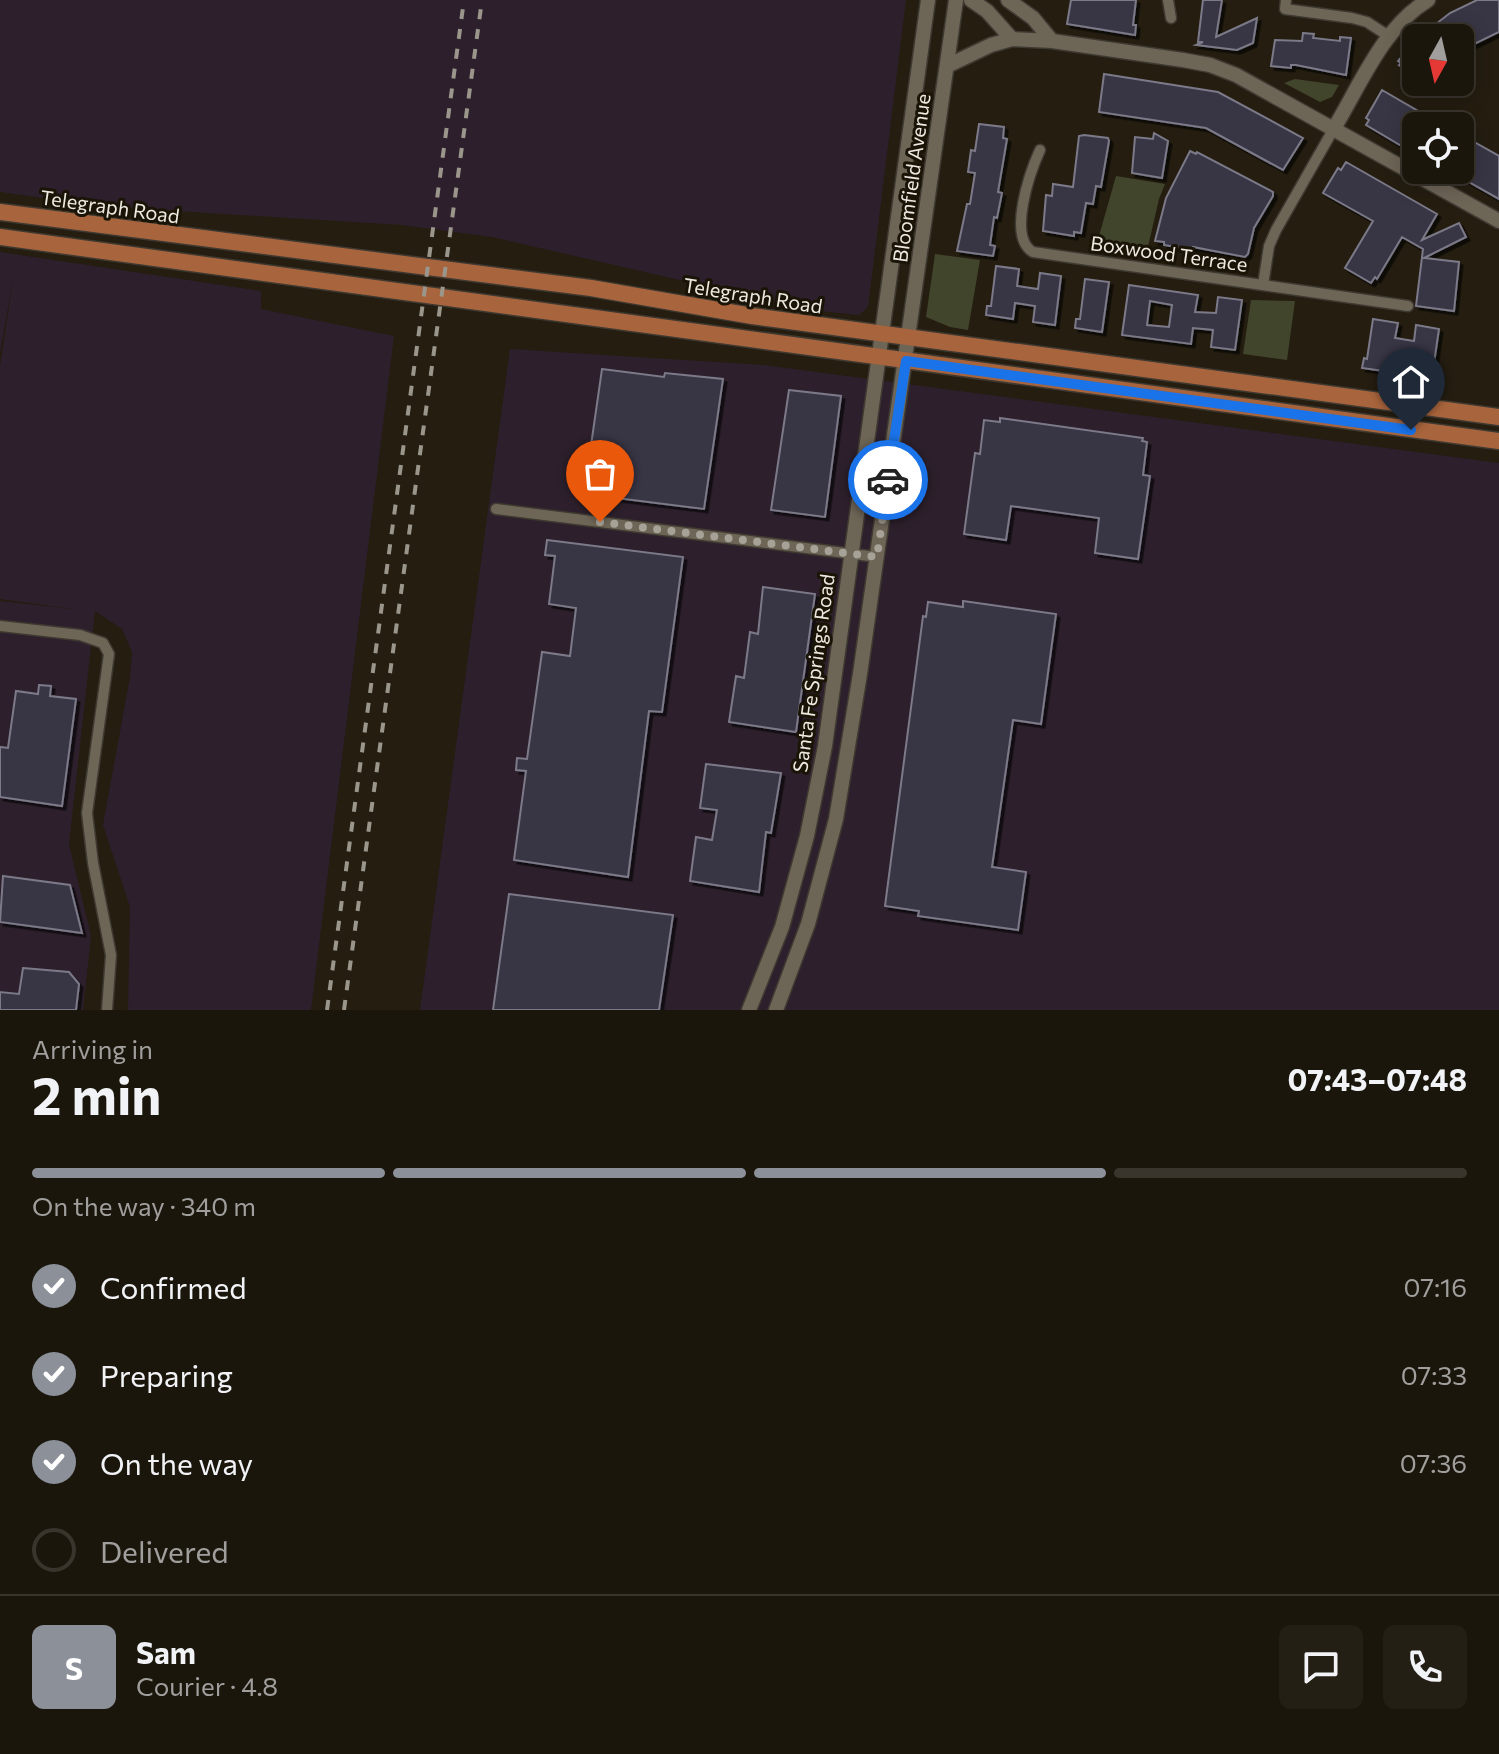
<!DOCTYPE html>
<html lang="en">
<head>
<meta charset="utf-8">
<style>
	:root { --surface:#1b160c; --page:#241f15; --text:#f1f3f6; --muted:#a09f9d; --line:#39352d; --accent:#8c9099 }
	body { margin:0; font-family:Commissioner,sans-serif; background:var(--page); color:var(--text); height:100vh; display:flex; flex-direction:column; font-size:30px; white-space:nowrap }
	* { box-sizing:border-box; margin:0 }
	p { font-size:26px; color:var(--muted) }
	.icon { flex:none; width:44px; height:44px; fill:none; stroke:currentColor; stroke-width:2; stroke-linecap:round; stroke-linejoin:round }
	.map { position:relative; height:1010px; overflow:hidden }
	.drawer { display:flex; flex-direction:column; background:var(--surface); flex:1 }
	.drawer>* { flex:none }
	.needle { width:52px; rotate:188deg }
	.buttons { position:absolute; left:1402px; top:24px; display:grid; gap:16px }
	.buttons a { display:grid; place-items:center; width:72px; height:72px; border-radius:12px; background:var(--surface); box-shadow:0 4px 20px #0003,0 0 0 2px var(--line); font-size:40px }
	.pin { position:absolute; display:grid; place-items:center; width:68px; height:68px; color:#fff; margin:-82px -34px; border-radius:50% 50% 50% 0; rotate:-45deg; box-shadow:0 0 8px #0007 }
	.pin .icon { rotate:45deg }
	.courier { position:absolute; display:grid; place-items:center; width:80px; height:80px; margin:-40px; border:6px solid #1a73e8; border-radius:50%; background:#fff; color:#222; box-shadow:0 2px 10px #0007 }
	.summary em { font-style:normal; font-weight:700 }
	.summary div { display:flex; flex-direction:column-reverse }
	.summary { display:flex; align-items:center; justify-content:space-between; height:136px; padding:0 32px }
	h1 { font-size:52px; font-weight:700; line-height:60px }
	.bar { display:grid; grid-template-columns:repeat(4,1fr); gap:12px 8px; align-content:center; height:96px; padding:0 32px }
	.bar i { height:10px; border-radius:6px; background:var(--line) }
	.bar .current { background:var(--accent) }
	.bar p { grid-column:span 4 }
	.line { display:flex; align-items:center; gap:20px; padding:0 32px; border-top:2px solid var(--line) }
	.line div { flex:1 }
	.round { display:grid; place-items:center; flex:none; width:84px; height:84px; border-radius:12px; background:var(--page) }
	ol { padding:0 32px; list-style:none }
	li { display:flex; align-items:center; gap:24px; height:88px }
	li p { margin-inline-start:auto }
	li .icon { padding:8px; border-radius:50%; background:var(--accent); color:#fff; stroke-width:4 }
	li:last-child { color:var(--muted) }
	li i { width:44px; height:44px; border:4px solid var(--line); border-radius:50% }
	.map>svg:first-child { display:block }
	.industrial { fill:#2d202c }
	.green { fill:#41452c }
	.building { fill:#383644; stroke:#7b7989; stroke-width:2; fill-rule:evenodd; filter:url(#shadow) }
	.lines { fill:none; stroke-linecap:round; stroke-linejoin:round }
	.minor-casing { stroke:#3e3931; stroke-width:13 }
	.tertiary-casing { stroke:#3e3931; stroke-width:17 }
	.secondary-casing { stroke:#3e3931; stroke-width:17 }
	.primary-casing { stroke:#3e3931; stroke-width:19 }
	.minor { stroke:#6d6556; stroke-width:10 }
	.tertiary { stroke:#6d6556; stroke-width:14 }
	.secondary { stroke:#6d6556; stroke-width:14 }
	.primary { stroke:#a8643c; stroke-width:16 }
	.rail { stroke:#9b968b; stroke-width:4; stroke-dasharray:10 10; stroke-linecap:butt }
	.done { stroke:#a7a297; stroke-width:8; stroke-dasharray:0 14.4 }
	.route { stroke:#1a73e8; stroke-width:10 }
	.labels { text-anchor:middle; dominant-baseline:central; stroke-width:6; stroke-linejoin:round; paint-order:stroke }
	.street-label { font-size:20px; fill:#ede9e0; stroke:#1a1407 }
</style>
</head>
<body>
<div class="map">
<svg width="1499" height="1010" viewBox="0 0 1499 1010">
	<defs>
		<filter id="shadow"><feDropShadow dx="3.5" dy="3.5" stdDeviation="0" flood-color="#0009"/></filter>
	</defs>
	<rect width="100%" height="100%" fill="#241d10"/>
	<path class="industrial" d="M0,0H906L868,307L859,315L811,310L492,237L402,225L112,207L0,192Z
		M0,252L261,291V309L394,336L311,1010H128L130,907L103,825L130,677L132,652L122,629L95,611L69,844L91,936L83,1010H0V601L81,610L0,599V366L14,274L0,353Z
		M510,349L764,365L1499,463V1010H420Z"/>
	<path class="green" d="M1295,79L1339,85L1332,97L1320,102L1284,83Z
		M1116,176L1165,184L1159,199L1147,251L1097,243Z
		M935,254L980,260L968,330L950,327L926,317Z
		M1251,300L1295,301L1287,360L1243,354Z"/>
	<path class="building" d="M1071,0H1136L1133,25H1136L1135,35L1067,24Z
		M1203,0H1222L1216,37L1257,18L1253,43L1237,50L1196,45L1203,42H1198Z
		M1477,0H1499V32L1460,51V38H1418L1450,13Z
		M1303,33L1314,34L1313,38L1340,41V37L1351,38L1346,75L1296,65H1291V68L1271,66L1275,40L1302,41Z
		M1416,40V77L1399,65L1401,63L1398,61Z
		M1104,74L1218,92L1303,138L1283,170L1206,128L1099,112Z
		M1382,90L1427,116L1448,126H1416V151L1407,146L1405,148L1366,125L1369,120L1366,118Z
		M979,124L1004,127L1003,138L1007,139L998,192L1002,193L997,218L994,217L990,245L995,246L993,256L957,251L967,204H970L975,173L968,172L971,150L975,151Z
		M1154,133L1168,141L1162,178L1132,173L1135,137L1153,139Z
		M1460,134L1499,156V199L1460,177Z
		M1084,135L1108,138L1109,141L1101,187L1096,186L1093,204L1086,203L1081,233L1074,232V236L1043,231L1046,195L1052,196L1053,184L1073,187L1079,136Z
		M1190,151L1196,154L1197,152L1273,192V196L1254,228L1248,254L1245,257L1193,247L1192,250L1164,245V242L1155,241L1166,198Z
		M1346,162L1437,214L1422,240L1459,223L1466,237L1424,258L1459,262L1454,311L1416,306L1423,249L1402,237L1377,279L1375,277L1371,283L1345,268L1373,221L1323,193L1338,168L1341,170Z
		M996,266L1019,269L1017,286L1038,289L1040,273L1061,276L1055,325L1033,322L1035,306L1015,303L1013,319L986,315L987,306H991Z
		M1085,279L1109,282L1102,332L1075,328L1076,319H1080Z
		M1129,285L1198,295L1195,312L1216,313L1218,297L1242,300L1235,350L1211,347L1213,330L1193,328L1191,344L1122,335ZM1150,301L1172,305L1169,327L1147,325Z
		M1373,319L1398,323L1395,338L1414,341L1416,325L1439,329L1432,377L1409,374L1412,358L1393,355L1391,372L1362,368L1364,358L1367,359Z
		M602,369L664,377L665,373L723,379L704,509L584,494Z
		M789,390L841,396L825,517L771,510Z
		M1000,418L1143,438L1142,441L1147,442L1143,475L1150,476L1138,559L1095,553L1099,518L1011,506L1006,540L964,534L975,453L980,454L984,420L1000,422Z
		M547,540L683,557L662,712L649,711L628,877L514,860L526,771L516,770L517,758L527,759L542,652L570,656L576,608L549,604L555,556L545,555Z
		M763,587L815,594L796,732L729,722L736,676L744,678L750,632L758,634Z
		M963,601L1056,614L1041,724L1013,720L992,867L1026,872L1018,930L918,916L919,911L885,906L923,616L926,617L928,602L963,607Z
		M39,685L51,686L50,696L76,699L62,806L0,797V747L8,748L16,691L38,694Z
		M706,764L781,773L771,833L766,832L759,892L690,881L696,837L712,840L717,810L700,808Z
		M3,876L70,885L82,933L0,922Z
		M509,894L673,915L659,1010H493Z
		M23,968L69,972L79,984L76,1010H0V992L19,994Z"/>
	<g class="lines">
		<g class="minor-casing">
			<path id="minor" d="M1168,0L1171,18
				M1286,0L1285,9L1352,18L1367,22L1390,37
				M1040,150C1030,172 1007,237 1033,252L1408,306
				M1263,285L1269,246L1276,230L1333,130
				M496,509L877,557
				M0,626L80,635L103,643L109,654L87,813L93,863L111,955L107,1010"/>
		</g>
		<g class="tertiary-casing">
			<path id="tertiary" d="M971,0L987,11L1012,39
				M1008,0L1033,18L1052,41
				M947,66L991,45L1012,39L1052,41L1183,60L1210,65L1236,75L1499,221
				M1333,130C1360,86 1382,28 1428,0"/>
		</g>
		<g class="secondary-casing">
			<path id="secondary" d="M749,1010L782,927L807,836L825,746L928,0
				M776,1010L808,924L836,819L860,674L956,0"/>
		</g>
		<g class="primary-casing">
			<path id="primary" d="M0,212L591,288L752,316L1499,417
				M0,237L1499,441"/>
		</g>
		<use href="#minor" class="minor"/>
		<use href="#tertiary" class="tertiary"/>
		<use href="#secondary" class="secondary"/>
		<use href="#primary" class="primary"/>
		<path class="rail" d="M327,1010L464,0
			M344,1010L482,0"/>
	</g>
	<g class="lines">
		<path class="done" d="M600,522L877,557L888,480"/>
		<path class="route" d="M888,480L906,361L1411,430"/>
	</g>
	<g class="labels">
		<g class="street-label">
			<text transform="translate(911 178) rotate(-82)">Bloomfield Avenue</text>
			<text transform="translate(110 206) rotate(8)">Telegraph Road</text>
			<text transform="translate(1169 253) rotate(8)">Boxwood Terrace</text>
			<text transform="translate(753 295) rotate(9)">Telegraph Road</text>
			<text transform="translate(813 673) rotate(-82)">Santa Fe Springs Road</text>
		</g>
	</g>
</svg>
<div class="buttons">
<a><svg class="needle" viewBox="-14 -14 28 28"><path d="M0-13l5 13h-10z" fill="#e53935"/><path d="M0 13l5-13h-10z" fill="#a09f9d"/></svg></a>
<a><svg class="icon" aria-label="locate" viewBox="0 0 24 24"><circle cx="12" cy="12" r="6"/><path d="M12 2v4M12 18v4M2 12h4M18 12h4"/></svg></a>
</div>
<div class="pin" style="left:600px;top:522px;background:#ea580c"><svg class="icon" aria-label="bag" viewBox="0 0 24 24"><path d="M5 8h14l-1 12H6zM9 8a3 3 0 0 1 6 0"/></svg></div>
<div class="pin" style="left:1411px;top:430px;background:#1f2937"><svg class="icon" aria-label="home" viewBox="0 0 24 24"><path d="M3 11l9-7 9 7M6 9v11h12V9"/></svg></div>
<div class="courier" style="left:888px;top:480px"><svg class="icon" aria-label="car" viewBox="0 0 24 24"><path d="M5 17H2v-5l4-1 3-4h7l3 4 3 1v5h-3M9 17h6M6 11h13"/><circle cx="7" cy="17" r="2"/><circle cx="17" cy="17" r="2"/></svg></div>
</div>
<section class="drawer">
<div class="summary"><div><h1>2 min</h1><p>Arriving in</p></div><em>07:43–07:48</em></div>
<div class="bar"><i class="current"></i><i class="current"></i><i class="current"></i><i></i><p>On the way · 340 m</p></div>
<ol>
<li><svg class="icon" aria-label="check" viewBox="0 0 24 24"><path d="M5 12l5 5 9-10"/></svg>Confirmed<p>07:16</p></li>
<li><svg class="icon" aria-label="check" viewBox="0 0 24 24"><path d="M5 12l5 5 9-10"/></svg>Preparing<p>07:33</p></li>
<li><svg class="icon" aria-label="check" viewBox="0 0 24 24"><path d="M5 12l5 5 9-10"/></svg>On the way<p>07:36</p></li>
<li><i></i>Delivered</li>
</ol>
<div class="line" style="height:144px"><b class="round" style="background:var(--accent);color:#fff">S</b><div><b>Sam</b><p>Courier · 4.8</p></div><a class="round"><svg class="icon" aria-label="chat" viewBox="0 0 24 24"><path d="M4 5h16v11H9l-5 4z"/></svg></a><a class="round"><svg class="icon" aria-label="phone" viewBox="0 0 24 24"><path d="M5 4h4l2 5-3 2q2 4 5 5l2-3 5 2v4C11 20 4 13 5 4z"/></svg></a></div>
</section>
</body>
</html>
